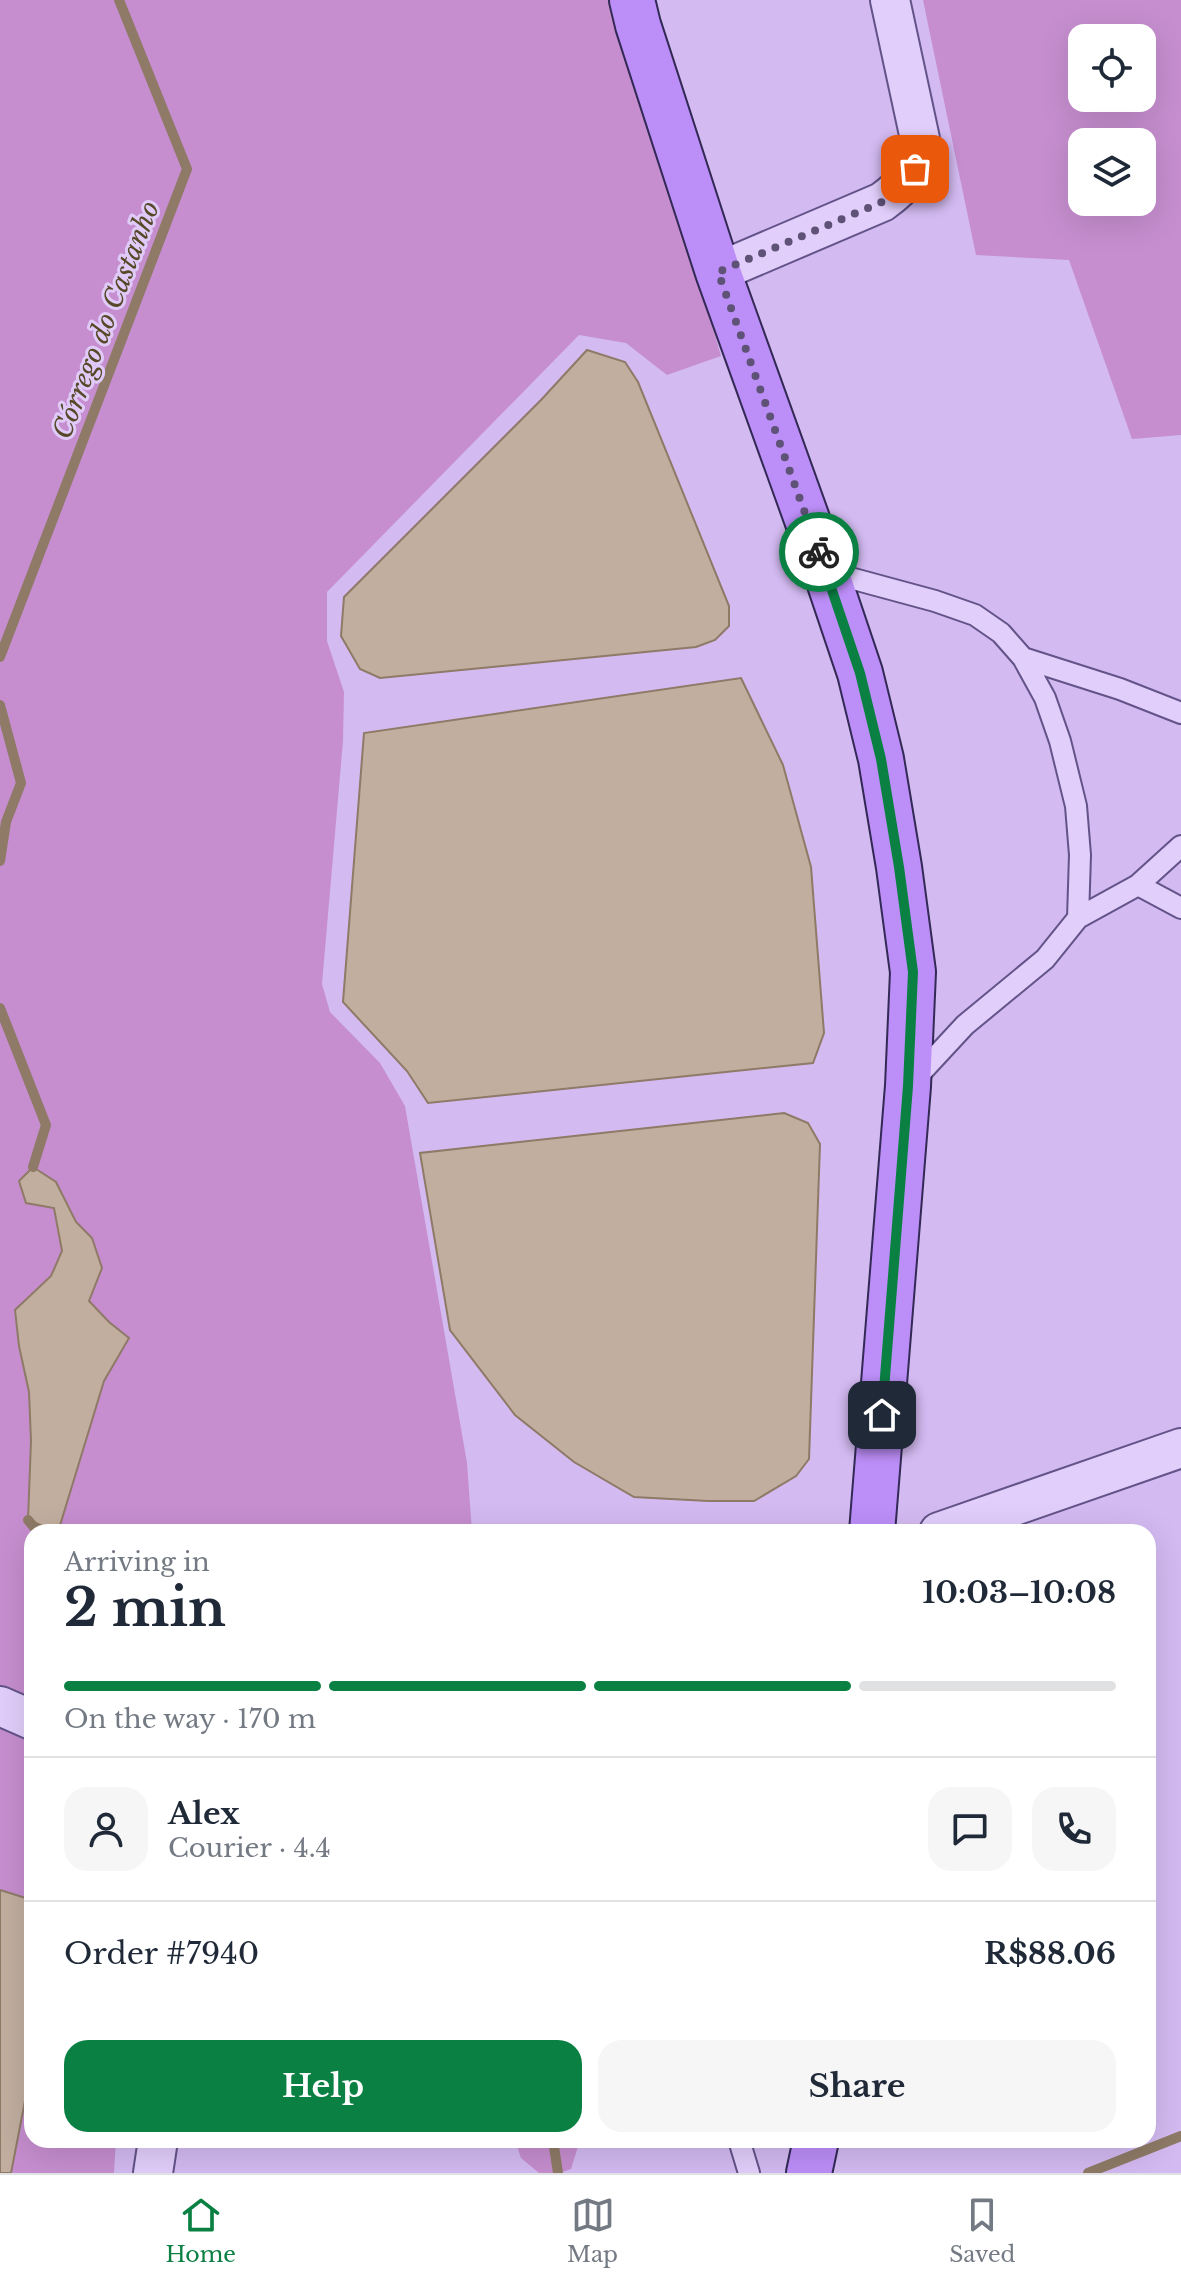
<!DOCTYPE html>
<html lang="en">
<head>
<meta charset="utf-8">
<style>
	:root { --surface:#fff; --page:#f6f6f7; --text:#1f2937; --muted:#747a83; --line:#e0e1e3; --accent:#0b8043 }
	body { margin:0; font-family:"Libre Baskerville",serif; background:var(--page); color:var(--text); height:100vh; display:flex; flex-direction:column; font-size:30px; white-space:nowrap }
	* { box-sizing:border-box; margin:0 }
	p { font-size:26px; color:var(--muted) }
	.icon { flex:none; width:44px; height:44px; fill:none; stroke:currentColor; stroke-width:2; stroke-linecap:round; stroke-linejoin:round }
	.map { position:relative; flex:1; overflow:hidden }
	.details { position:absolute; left:24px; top:1524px; width:1132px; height:624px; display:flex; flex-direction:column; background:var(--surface); border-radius:24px; box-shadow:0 8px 32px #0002 }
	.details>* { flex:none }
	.fabs { position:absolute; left:1068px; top:24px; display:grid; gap:16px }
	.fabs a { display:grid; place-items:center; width:88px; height:88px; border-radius:16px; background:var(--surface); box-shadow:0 8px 32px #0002; font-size:40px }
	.pin { position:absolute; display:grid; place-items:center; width:68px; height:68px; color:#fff; margin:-34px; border-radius:16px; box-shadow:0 4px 12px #0006 }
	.courier { position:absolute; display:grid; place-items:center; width:80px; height:80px; margin:-40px; border:6px solid #0b8043; border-radius:50%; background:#fff; color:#222; box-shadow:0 2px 10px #0007 }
	.head em { font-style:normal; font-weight:700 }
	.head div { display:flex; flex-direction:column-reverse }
	.head { display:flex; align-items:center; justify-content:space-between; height:136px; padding:0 40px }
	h1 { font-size:52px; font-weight:700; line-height:60px }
	.bar { display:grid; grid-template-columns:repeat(4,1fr); gap:12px 8px; align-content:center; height:96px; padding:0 40px }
	.bar i { height:10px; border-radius:6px; background:var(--line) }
	.bar .current { background:var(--accent) }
	.bar p { grid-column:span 4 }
	.line { display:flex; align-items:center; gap:20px; padding:0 40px; border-top:2px solid var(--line) }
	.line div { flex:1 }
	.round { display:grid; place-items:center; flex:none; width:84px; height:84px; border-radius:24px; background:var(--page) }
	.button { display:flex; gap:16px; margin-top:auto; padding:16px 40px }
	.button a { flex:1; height:92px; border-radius:24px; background:var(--accent); color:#fff; font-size:32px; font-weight:700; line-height:92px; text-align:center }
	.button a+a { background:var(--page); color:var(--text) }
	.tab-bar { display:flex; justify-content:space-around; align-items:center; height:112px; border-top:2px solid var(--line); background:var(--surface); font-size:22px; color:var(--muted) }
	.tab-bar a { display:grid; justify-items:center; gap:4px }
	.tab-bar .current { color:var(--accent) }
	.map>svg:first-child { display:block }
	.green { fill:#c68ecf; fill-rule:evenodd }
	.water { fill:#c1ae9f; stroke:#8e7a66; stroke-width:2 }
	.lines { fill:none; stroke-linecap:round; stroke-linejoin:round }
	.stream { stroke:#8e7a66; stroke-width:10 }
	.lane-casing { stroke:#625388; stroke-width:24 }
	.street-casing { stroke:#625388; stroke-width:42 }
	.primary-casing { stroke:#322955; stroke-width:48 }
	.lane { stroke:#e2cefb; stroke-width:20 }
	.street { stroke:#e2cefb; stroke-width:38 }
	.primary { stroke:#bc8ef8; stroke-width:44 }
	.done { stroke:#5f5277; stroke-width:8; stroke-dasharray:0 14.4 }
	.route { stroke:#0b8043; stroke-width:10 }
	.labels { text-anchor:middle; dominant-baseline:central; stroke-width:6; stroke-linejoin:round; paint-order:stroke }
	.water-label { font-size:26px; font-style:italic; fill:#574828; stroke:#dfcaf8 }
</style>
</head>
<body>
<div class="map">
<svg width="1181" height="2173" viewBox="0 0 1181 2173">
	<rect width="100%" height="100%" fill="#d3baf1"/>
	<path class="green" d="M0,0H617L721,356L667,375L626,343L579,335L327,592V641L344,692L343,741L322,984L330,1012L380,1063L405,1106L467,1463L472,1532H32V2140H116L114,2173H0Z
		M923,0H1181V435L1132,439L1069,260L976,255ZM1082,38H1142V98H1082ZM1082,142H1142V202H1082Z
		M515,2140H580L571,2169L560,2173H539L521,2158Z"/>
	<path class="water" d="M587,350L625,362L638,382L729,606V626L715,640L696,647L380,678L360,669L341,636L344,597L541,400Z
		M741,678L783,765L811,867L824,1033L813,1063L428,1103L407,1071L343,1002L364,733Z
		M784,1113L808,1123L820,1144L809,1459L796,1476L754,1501H708L634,1497L574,1462L515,1415L450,1330L420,1153Z
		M33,1167L56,1182L76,1222L92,1238L102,1268L89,1301L109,1322L129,1338L104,1381L58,1532L28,1520L31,1441L29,1392L19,1346L15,1310L51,1276L62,1251L54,1208L26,1203L19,1181Z
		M0,1890L32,1900V2065L11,2173H0Z"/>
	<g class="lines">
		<path class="stream" d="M0,657L187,169L119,0
			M0,705L21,783L6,822L0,861
			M0,1008L46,1125L33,1167
			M28,1520L38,1532
			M553,2140L558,2173
			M1088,2173L1181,2136"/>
		<g class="lane-casing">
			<path id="lane" d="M828,572L935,601L975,615L1001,633L1023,658L1045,698L1060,741L1076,806L1080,855L1078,918L1045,959L965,1025L914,1080
				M1023,658L1120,689L1181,713
				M1138,885L1181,846
				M1078,918L1138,885L1181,908
				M739,2140L749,2173"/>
		</g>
		<g class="street-casing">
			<path id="street" d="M718,272L882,202C907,184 918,170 920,139L890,0
				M939,1532L1181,1448
				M0,1706L32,1720
				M153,2173L158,2140"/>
		</g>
		<g class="primary-casing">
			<path id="primary" d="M632,0L638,25L718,272L826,572L860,673L881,759L899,867L913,972L908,1086L872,1532
				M809,2173L816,2140"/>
		</g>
		<use href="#lane" class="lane"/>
		<use href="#street" class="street"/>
		<use href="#primary" class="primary"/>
	</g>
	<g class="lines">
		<path class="done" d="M819,552L718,272L882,202L901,189L915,169"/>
		<path class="route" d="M819,552L860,673L881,759L899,867L913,972L908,1086L882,1415"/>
	</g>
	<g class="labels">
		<g class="water-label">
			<text transform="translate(106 320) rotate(-69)">Córrego do Castanho</text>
		</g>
	</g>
</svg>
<div class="fabs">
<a><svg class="icon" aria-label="locate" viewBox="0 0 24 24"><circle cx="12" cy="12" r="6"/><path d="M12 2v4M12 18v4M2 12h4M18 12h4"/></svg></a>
<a><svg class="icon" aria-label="layers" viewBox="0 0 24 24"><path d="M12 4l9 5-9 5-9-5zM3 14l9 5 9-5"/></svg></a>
</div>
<div class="pin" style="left:915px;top:169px;background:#ea580c"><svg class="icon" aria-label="bag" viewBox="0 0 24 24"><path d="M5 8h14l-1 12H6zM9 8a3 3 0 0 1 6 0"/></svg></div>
<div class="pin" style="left:882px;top:1415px;background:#1f2937"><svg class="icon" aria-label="home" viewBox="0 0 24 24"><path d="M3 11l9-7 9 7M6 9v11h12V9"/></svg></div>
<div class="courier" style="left:819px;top:552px"><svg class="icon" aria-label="bike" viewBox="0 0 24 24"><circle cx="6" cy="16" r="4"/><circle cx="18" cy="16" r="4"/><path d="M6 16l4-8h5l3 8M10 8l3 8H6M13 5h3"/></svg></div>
<section class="details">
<div class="head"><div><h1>2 min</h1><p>Arriving in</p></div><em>10:03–10:08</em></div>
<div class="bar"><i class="current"></i><i class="current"></i><i class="current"></i><i></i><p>On the way · 170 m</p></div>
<div class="line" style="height:144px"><a class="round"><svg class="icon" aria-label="person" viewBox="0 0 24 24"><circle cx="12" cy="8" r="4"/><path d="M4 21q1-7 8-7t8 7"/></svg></a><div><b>Alex</b><p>Courier · 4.4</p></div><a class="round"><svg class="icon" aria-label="chat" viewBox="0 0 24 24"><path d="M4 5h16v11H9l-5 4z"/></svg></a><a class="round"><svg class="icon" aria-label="phone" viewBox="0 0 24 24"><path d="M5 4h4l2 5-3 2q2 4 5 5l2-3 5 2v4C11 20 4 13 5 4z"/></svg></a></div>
<div class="line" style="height:104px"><div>Order #7940</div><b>R$88.06</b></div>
<div class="button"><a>Help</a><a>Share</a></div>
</section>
</div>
<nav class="tab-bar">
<a class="current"><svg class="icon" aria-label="home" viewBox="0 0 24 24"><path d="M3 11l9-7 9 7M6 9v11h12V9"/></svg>Home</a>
<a><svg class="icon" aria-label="map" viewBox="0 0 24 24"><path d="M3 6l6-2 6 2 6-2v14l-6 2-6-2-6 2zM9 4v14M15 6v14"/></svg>Map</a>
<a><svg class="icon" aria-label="saved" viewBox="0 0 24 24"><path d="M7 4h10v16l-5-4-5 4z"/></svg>Saved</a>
</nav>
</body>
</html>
